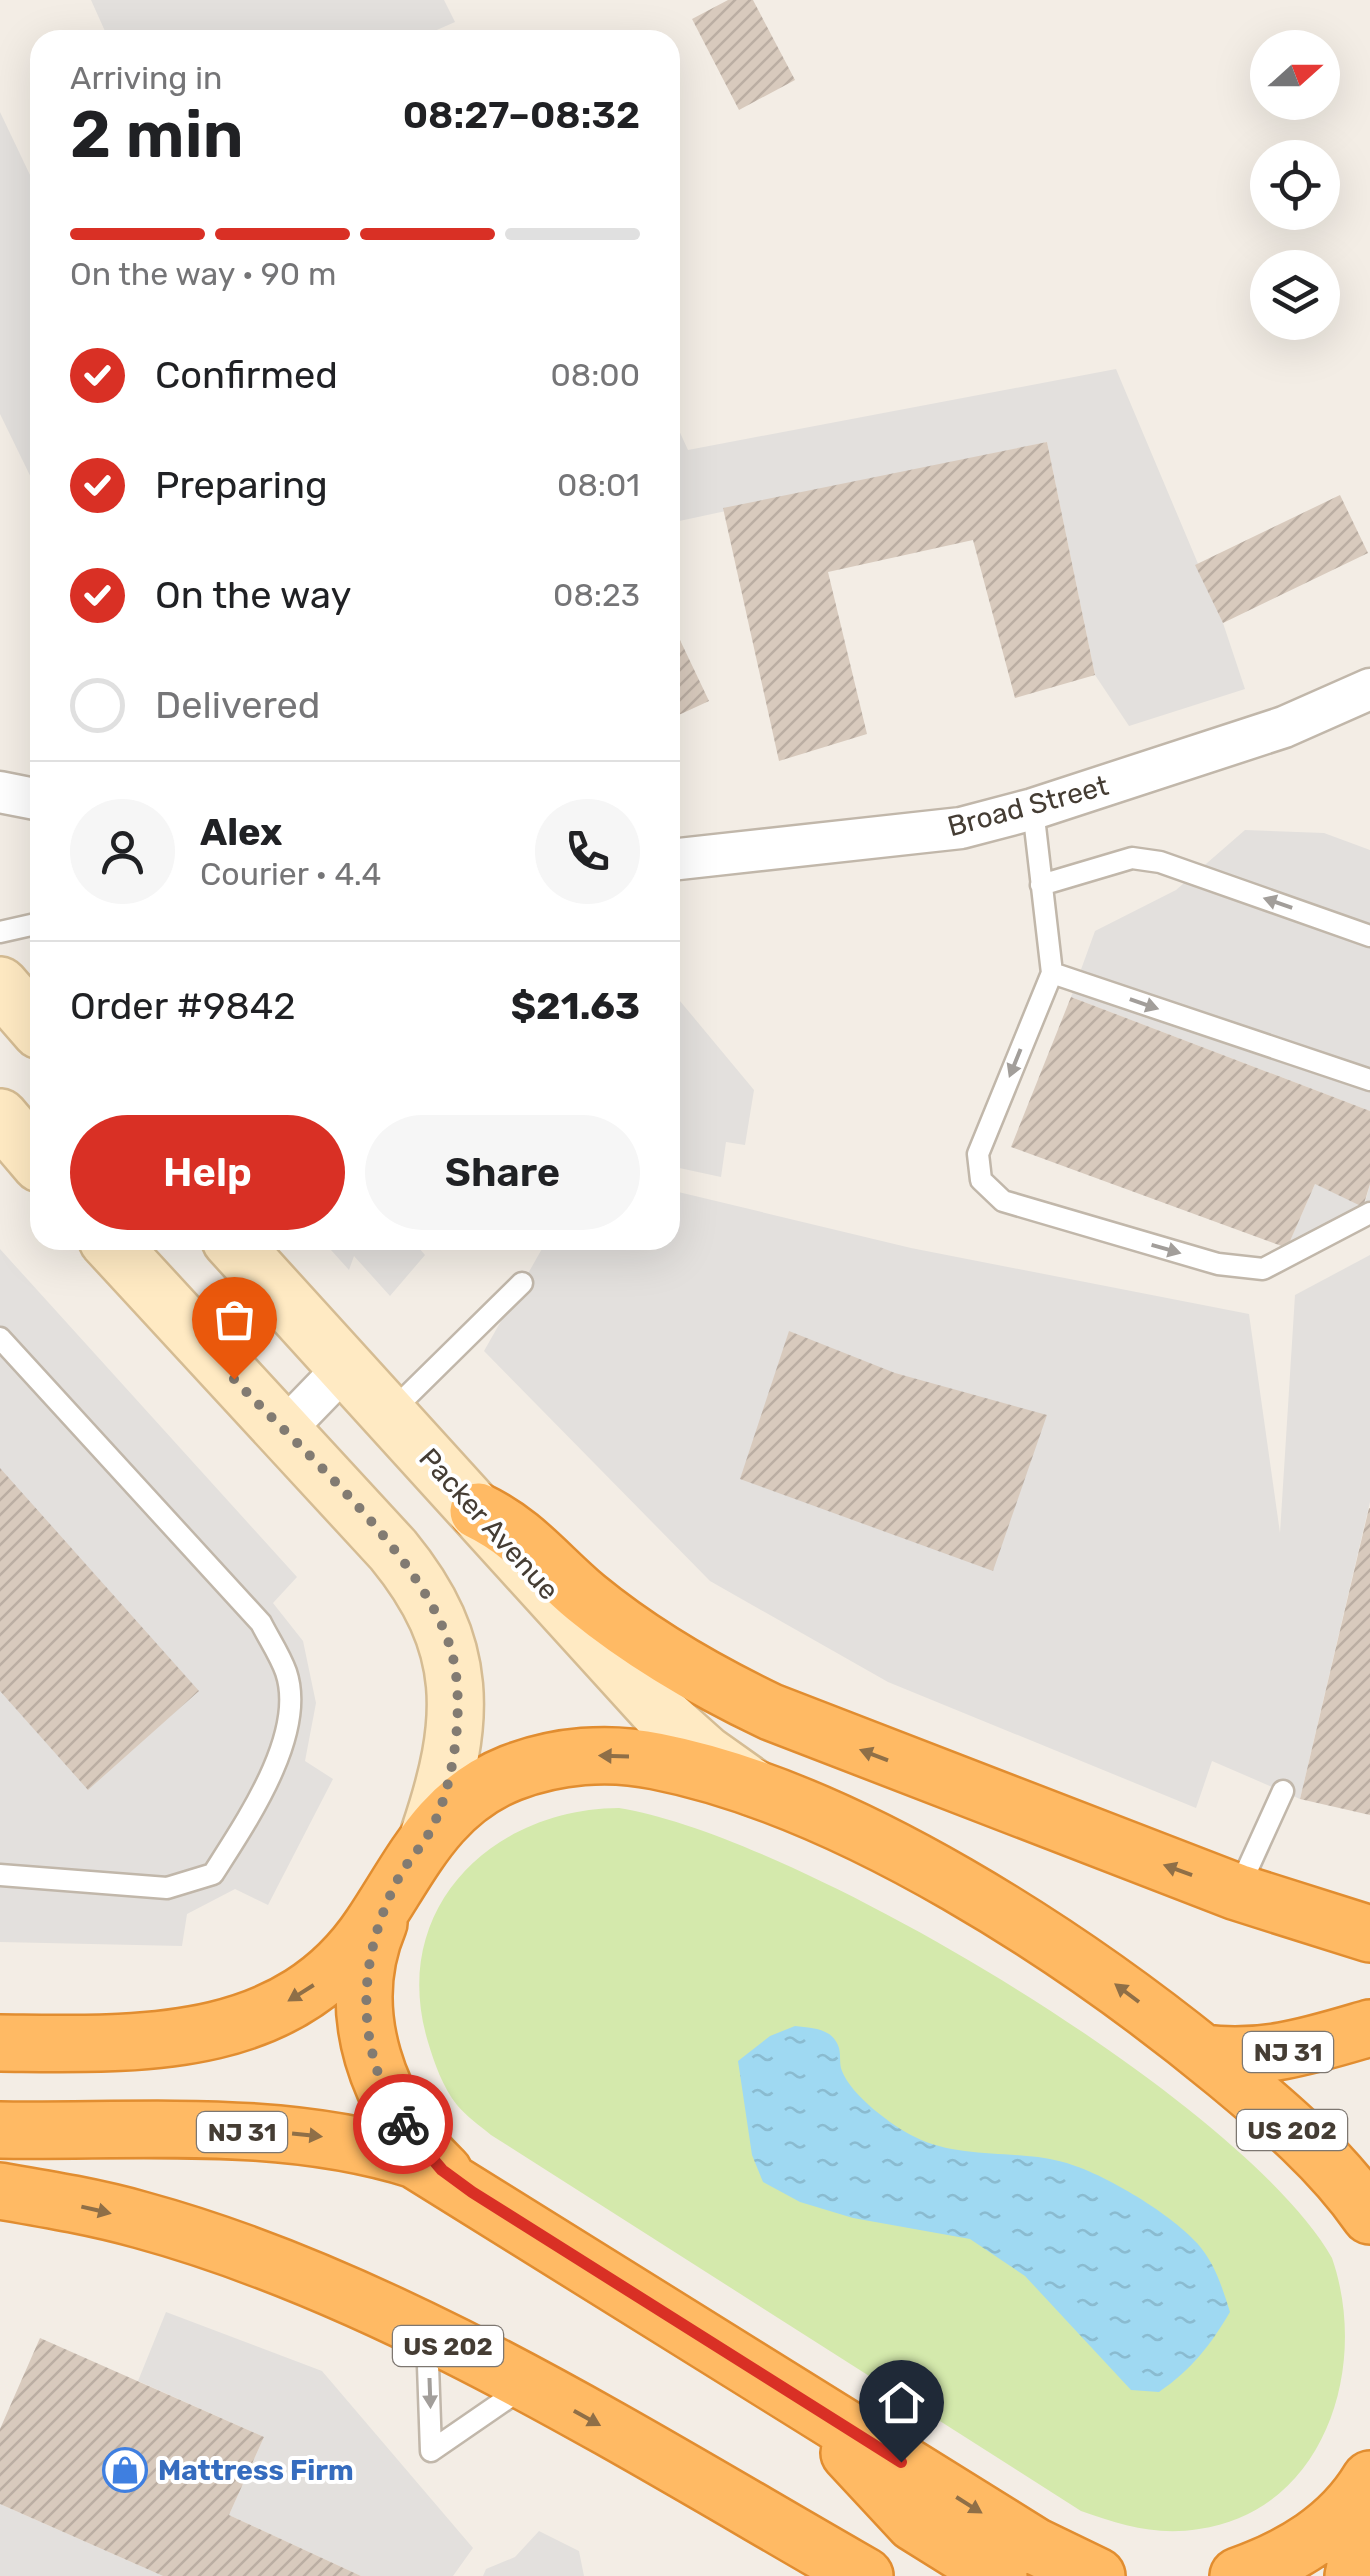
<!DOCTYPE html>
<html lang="en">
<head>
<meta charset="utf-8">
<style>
	:root { --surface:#fff; --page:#f6f6f6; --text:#202124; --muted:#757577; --line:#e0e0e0; --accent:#d93025 }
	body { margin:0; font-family:Rubik,sans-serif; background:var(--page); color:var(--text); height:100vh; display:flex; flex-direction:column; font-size:38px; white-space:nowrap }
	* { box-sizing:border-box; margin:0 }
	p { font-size:32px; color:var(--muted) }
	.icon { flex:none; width:55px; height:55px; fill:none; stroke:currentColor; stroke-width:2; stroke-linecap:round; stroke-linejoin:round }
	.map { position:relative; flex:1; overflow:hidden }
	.sheet { position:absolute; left:30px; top:30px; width:650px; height:1220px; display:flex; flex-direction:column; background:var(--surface); border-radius:30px; box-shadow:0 10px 40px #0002 }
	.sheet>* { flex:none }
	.needle { width:65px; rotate:69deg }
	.buttons { position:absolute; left:1250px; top:30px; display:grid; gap:20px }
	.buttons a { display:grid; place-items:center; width:90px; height:90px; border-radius:50%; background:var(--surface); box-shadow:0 10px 40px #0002; font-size:50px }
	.pin { position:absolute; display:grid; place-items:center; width:85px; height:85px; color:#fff; margin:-102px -42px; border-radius:50% 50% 50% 0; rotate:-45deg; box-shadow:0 0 10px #0007 }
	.pin .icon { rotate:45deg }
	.courier { position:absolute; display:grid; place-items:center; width:100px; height:100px; margin:-50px; border:8px solid #d93025; border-radius:50%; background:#fff; color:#222; box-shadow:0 2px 12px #0007 }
	.summary em { font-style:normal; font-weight:600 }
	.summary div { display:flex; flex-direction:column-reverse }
	.summary { display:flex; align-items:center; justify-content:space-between; height:170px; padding:0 40px }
	h1 { font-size:65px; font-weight:600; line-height:75px }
	.bar { display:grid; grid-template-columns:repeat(4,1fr); gap:15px 10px; align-content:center; height:120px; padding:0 40px }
	.bar i { height:12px; border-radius:8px; background:var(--line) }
	.bar .selected { background:var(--accent) }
	.bar p { grid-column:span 4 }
	.line { display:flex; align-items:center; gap:25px; padding:0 40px; border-top:2px solid var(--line) }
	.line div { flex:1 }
	.round { display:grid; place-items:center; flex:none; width:105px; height:105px; border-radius:52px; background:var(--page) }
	ol { padding:0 40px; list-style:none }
	li { display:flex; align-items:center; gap:30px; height:110px }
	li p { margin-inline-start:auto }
	li .icon { padding:10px; border-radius:50%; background:var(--accent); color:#fff; stroke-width:4 }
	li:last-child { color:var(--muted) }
	li i { width:55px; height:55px; border:5px solid var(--line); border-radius:50% }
	.cta { display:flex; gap:20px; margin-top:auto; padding:20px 40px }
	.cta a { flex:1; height:115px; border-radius:60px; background:var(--accent); color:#fff; font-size:40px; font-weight:600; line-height:115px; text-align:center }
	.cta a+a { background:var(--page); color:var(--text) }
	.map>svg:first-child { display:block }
	.green { fill:#d4e9ac }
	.parking { fill:#e3e0dd }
	.water { fill:url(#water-ripples) }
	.building { fill:url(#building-hatch) }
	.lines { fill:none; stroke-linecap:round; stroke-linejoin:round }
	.lane-casing { stroke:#c1b7aa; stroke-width:25 }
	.street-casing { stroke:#c1b7aa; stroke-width:45 }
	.secondary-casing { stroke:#d5bc93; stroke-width:60 }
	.highway-casing { stroke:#e18d30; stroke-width:60 }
	.lane { stroke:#fff; stroke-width:20 }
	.street { stroke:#fff; stroke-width:40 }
	.secondary { stroke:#ffeac3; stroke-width:55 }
	.highway { stroke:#ffba64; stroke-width:55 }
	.oneway { fill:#a29e9a }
	.oneway2 { fill:#8f6f47 }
	.done { stroke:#827b72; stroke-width:10; stroke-dasharray:0 18 }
	.route { stroke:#d93025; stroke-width:12 }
	.labels { text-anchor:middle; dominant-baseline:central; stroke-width:8; stroke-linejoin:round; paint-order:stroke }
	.shield { fill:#fff; stroke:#7d7771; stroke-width:2.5 }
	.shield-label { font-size:25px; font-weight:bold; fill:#453d34 }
	.street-label { font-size:28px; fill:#453d34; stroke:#fff }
	.shop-label { font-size:28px; font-weight:bold; fill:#366cbe; stroke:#fff; text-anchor:start }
</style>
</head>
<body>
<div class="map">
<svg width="1370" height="2576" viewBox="0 0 1370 2576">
	<defs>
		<pattern id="water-ripples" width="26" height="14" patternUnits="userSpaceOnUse" patternTransform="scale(2.5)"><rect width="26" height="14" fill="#9fd9f2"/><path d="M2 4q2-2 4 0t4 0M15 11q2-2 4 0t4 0" fill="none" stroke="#8abbd0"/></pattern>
		<pattern id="building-hatch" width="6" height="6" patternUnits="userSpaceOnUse" patternTransform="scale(2.5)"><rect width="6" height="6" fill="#d8cabd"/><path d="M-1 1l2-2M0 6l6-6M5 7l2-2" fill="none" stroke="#bbaea3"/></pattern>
	</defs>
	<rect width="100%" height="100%" fill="#f3ede5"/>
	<path class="green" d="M619,1808C797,1836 1242,2100 1332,2258C1370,2368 1324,2511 1199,2529C1156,2536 1121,2525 1081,2511L491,2135C480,2126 466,2116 457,2105C443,2088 434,2062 428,2042C388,1910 491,1809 619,1808Z"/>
	<path class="parking" d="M91,0H444L455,22L414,40H109Z
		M0,112L40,196V496L0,414Z
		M1116,369L1223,623L1245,689L1129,726L1095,675L1047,442L670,523V411L688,450Z
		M1245,830L1324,833L1370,850V1111L1071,997L1095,931L1176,890Z
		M670,989L754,1090L745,1145L726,1142L721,1177L670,1166Z
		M1315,1184L1364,1206L1370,1184V1223L1275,1275Z
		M670,1190L911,1248L1249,1314L1280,1533L1295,1295L1370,1255V1502L1300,1799L1212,1761L1196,1808L888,1682L710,1581L484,1351L547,1240H670Z
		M322,1240H412L425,1255L390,1296L354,1256L349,1270Z
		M0,1249L297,1577L273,1603L303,1641L316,1703L305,1761L333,1779L268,1905L235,1889L187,1914L182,1946L0,1942Z
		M166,2312L322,2371L473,2548L453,2576H361L229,2515L264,2437L138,2381Z
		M0,2504L163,2576H0Z
		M539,2531L579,2551L584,2576H483L486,2569L515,2557Z"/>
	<path class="water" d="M795,2026C812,2028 833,2028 839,2048C841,2055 839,2064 842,2071C851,2095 892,2126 915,2137C958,2159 1014,2150 1059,2161C1099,2170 1170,2213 1197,2243C1215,2263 1222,2287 1230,2312C1210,2346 1191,2370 1159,2392L1131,2390L1025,2276L970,2239L853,2218L800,2202L763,2182L752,2155L738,2061L770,2036Z"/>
	<path class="building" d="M728,0H753L795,80L739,110L692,19Z
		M1047,442L1095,675L1015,698L973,540L828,572L867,734L779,761L723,508Z
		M1340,495L1368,553L1223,623L1195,565Z
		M670,619L709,701L670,719Z
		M1071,997L1370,1111V1184L1363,1207L1315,1184L1287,1248L1011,1147Z
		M789,1331L895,1373L1047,1415L993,1571L740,1479Z
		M0,1468L199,1691L88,1790L0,1691Z
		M1369,1508H1370V1815L1300,1799Z
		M40,2338L264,2437L229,2515L361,2576H163L0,2504V2429Z"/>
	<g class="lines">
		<g class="lane-casing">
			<path id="lane" d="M1033,809L1052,973L978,1154L981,1180L1003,1201L1218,1264L1263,1269L1370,1213
				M1041,885L1132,858L1160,862L1370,936
				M0,932L40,923
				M1052,973L1370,1080
				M0,1338L261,1623C269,1639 280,1655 286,1672C307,1734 246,1822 213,1874L167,1888L0,1875
				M391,1412L522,1283
				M1238,1890L1283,1791
				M427,2337L431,2451
				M431,2451L524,2387"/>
		</g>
		<g class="street-casing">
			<path id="street" d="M0,792L40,800
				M670,860L961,828L1033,809L1284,727L1370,689
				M283,1431L346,1366"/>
		</g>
		<g class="secondary-casing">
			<path id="secondary" d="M0,985L40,1031
				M0,1117L40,1164
				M107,1240L393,1550C471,1645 467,1721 429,1833
				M230,1240L659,1712L706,1754L754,1788"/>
		</g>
		<g class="highway-casing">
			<path id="highway" d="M478,1511C524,1533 548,1566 586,1598C642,1644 706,1681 771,1712L1237,1892L1370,1934
				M379,1923C342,2010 378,2110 444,2172
				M0,2043C134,2044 286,2053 371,1926C412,1865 438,1802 511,1773C557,1755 609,1751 656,1761C849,1799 1076,1948 1226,2072C1278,2115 1331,2160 1370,2216
				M1203,2053C1264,2061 1312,2045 1370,2028
				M0,2130C138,2132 282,2118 415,2160L1035,2546L1097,2576
				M0,2191C47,2199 95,2207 141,2220C391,2288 641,2448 865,2576
				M849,2453L914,2523L999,2576
				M1238,2576C1291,2557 1340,2529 1370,2479
				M1353,2576L1370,2494"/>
		</g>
		<use href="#lane" class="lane"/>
		<use href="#street" class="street"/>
		<use href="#secondary" class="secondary"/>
		<use href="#highway" class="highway"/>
	</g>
	<defs><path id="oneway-solid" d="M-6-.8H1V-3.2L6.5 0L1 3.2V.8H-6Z" transform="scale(2.5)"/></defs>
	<g class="oneway">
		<use href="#oneway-solid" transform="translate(1278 903) rotate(-161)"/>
		<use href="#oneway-solid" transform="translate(1144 1004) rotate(19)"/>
		<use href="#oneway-solid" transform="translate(1015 1063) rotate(112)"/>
		<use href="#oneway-solid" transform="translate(1166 1249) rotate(16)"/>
		<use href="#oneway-solid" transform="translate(430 2393) rotate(88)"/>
	</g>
	<g class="oneway2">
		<use href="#oneway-solid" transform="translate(874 1755) rotate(-159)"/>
		<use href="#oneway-solid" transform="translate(614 1756) rotate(-178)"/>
		<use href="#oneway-solid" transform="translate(1178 1870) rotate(-160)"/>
		<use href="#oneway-solid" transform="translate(301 1993) rotate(148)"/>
		<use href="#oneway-solid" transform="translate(1127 1993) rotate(-143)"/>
		<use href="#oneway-solid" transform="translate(307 2135) rotate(6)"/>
		<use href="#oneway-solid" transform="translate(96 2210) rotate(13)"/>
		<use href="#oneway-solid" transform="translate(587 2418) rotate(29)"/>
		<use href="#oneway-solid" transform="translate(969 2505) rotate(32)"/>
	</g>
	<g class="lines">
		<path class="done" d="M234,1379C302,1451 423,1555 451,1650C466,1701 455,1789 428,1835C419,1850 406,1863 398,1879C357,1959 353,2047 403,2124"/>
		<path class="route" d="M403,2124L442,2170L472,2192L901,2462"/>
	</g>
	<defs>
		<g id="shop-ring" transform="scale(2.25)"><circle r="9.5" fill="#fff" stroke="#3f7fe0" stroke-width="1.5"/><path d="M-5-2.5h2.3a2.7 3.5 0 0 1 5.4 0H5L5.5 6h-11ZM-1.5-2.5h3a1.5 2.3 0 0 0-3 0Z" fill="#3f7fe0"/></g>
	</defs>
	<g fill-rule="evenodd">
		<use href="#shop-ring" x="125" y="2470"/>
	</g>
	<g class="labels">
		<g class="shield">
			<rect x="1243" y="2032" width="90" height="40" rx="8"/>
			<rect x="1237" y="2110" width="110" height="40" rx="8"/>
			<rect x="197" y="2112" width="90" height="40" rx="8"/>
			<rect x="393" y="2326" width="110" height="40" rx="8"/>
		</g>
		<g class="shield-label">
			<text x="1288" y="2052">NJ 31</text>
			<text x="1292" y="2130">US 202</text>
			<text x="242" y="2132">NJ 31</text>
			<text x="448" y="2346">US 202</text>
		</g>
		<g class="street-label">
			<text transform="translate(1028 806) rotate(-15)">Broad Street</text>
			<text transform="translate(489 1524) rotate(48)">Packer Avenue</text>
		</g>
		<g class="shop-label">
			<text x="158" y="2470">Mattress Firm</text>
		</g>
	</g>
</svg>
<div class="buttons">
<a><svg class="needle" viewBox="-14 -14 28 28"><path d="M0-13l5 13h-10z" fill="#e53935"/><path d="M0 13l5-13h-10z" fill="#757577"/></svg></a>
<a><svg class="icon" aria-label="locate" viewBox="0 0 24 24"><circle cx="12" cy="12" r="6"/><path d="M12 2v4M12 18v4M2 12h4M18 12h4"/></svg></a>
<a><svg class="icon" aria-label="layers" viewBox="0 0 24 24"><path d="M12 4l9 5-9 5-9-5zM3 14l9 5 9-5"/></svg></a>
</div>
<div class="pin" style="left:234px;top:1379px;background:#ea580c"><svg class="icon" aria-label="bag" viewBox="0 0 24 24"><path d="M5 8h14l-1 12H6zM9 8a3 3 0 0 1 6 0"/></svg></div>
<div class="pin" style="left:901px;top:2462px;background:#1f2937"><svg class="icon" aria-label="home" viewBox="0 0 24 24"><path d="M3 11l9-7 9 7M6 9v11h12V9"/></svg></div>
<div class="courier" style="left:403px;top:2124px"><svg class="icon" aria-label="bike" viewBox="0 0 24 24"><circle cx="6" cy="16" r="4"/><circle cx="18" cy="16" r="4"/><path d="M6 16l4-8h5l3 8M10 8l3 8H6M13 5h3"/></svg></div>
<section class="sheet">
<div class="summary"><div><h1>2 min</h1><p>Arriving in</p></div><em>08:27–08:32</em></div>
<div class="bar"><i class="selected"></i><i class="selected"></i><i class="selected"></i><i></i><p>On the way · 90 m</p></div>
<ol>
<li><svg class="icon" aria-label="check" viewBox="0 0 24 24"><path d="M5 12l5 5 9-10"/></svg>Confirmed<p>08:00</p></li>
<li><svg class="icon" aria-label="check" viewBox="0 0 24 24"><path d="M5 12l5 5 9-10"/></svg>Preparing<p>08:01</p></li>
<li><svg class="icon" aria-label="check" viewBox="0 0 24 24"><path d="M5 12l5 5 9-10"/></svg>On the way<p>08:23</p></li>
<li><i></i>Delivered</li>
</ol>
<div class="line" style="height:180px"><a class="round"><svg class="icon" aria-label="person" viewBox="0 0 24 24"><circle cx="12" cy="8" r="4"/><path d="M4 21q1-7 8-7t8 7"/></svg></a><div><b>Alex</b><p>Courier · 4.4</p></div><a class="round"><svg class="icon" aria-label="phone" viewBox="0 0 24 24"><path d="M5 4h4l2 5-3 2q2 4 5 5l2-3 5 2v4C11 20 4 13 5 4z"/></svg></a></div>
<div class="line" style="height:130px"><div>Order #9842</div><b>$21.63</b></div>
<div class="cta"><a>Help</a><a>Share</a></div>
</section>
</div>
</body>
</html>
